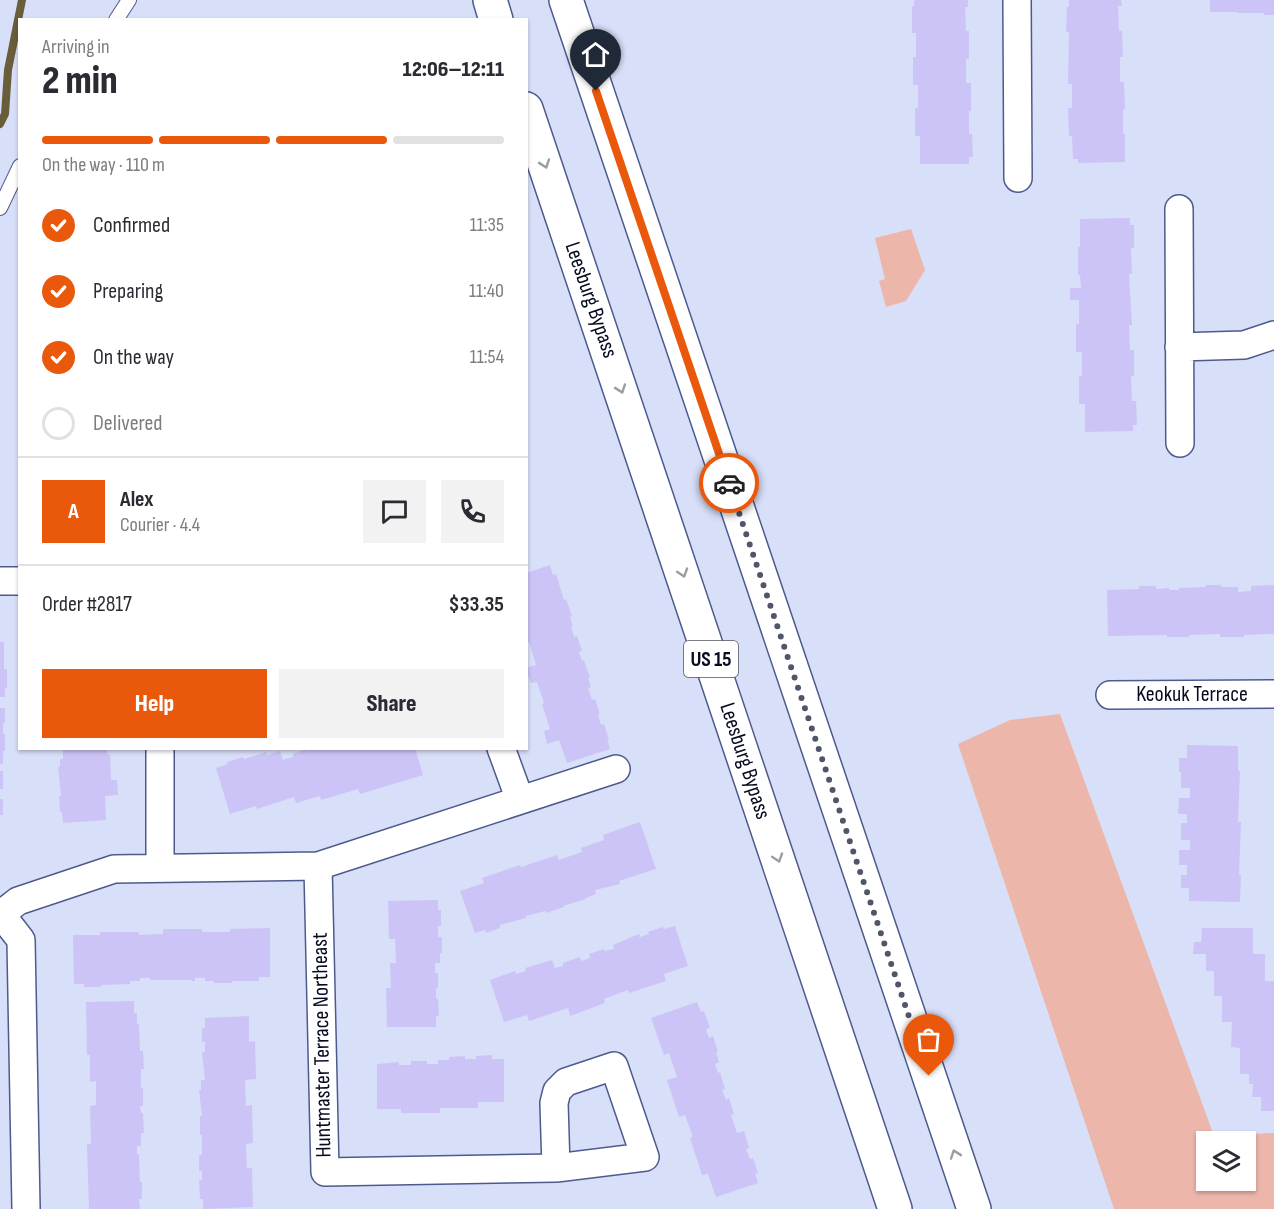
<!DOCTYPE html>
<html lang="en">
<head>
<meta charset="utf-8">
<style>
	:root { --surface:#fff; --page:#f2f2f3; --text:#2b2b33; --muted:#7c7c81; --line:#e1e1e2; --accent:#ea580c }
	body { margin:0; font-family:"Sofia Sans Condensed",sans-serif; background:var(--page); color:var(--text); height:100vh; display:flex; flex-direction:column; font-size:22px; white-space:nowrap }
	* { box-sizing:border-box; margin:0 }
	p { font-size:20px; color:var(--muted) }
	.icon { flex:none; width:33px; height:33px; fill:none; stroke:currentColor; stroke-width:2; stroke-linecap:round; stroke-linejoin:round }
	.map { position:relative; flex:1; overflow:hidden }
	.sheet { position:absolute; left:18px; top:18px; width:510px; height:732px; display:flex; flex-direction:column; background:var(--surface); border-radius:0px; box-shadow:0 2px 4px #0004 }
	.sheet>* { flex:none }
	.controls { position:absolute; left:1196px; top:1131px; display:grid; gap:12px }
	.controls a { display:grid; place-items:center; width:60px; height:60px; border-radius:0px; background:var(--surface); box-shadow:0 2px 4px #0004; font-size:30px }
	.pin { position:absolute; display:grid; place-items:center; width:51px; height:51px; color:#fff; margin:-62px -26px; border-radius:50% 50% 50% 0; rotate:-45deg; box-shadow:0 0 6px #0007 }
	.pin .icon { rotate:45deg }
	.courier { position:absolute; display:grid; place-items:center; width:60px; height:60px; margin:-30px; border:4px solid #ea580c; border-radius:50%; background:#fff; color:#222; box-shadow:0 2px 8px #0007 }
	.head em { font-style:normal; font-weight:800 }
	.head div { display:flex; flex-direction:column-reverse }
	.head { display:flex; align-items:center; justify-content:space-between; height:102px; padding:0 24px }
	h1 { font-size:39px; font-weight:800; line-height:45px }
	.bar { display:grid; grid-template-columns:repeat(4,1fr); gap:9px 6px; align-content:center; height:72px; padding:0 24px }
	.bar i { height:8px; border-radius:4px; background:var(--line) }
	.bar .selected { background:var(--accent) }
	.bar p { grid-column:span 4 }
	.line { display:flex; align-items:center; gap:15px; padding:0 24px; border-top:2px solid var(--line) }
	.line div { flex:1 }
	.round { display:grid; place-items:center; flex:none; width:63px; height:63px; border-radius:0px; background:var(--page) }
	ol { padding:0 24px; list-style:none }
	li { display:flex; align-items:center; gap:18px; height:66px }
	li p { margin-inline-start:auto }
	li .icon { padding:6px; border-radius:50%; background:var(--accent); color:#fff; stroke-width:4 }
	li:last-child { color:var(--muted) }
	li i { width:33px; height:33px; border:3px solid var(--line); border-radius:50% }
	.action { display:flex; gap:12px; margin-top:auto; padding:12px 24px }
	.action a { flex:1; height:69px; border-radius:0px; background:var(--accent); color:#fff; font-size:24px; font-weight:800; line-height:69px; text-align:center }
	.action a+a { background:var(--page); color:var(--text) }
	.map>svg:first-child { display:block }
	.green { fill:#edb6aa; fill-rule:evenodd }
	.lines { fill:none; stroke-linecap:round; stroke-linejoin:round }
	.stream { stroke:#695e3a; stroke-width:8 }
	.building { fill:#ccc4f6 }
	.lane-casing { stroke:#4d5a8e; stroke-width:16 }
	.street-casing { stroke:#4d5a8e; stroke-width:30 }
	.highway-casing { stroke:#4d5a8e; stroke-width:36 }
	.lane { stroke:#fff; stroke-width:14 }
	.street { stroke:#fff; stroke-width:27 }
	.highway { stroke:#fff; stroke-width:33 }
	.oneway { stroke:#9b9da5 }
	.done { stroke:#50556a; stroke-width:6; stroke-dasharray:0 10.8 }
	.route { stroke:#ea580c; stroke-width:8 }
	.labels { text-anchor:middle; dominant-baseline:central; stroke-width:6; stroke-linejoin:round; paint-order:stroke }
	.shield { fill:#fff; stroke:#515462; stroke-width:1.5 }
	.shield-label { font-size:21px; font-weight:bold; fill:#060a1e }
	.street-label { font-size:22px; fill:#060a1e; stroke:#fff }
</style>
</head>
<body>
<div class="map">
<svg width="1274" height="1209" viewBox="0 0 1274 1209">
	<rect width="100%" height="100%" fill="#d8dff8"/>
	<path class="green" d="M911,229L925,270L906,301L886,307L879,281L885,279L875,238Z
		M1060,714L1214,1136L1274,1133V1209H1114L958,744L1010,720ZM1206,1142H1245V1180H1206Z"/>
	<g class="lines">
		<path class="stream" d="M0,124L5,114L8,70L22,0"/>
	</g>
	<path class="building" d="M914,0H968V7H965L966,31H969V59H966V83H971V111H969V134H972L973,157H969V164H920V136H915V108H918V85H913V57H916V33H912V6H914Z
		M1069,0H1121L1122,6H1118L1119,31H1122L1123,57H1120V82H1124L1125,109H1123V134H1125V162L1078,163V159H1073L1072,136H1069L1068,108H1072V84H1068L1069,32H1066L1067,7H1069Z
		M1210,0H1274V15H1264V13H1237V12H1210Z
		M1130,218V225H1134V248H1131L1132,274H1129L1132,325H1129L1130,350H1134V376H1131L1132,401H1136L1137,425H1133V431L1085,432V404H1079V376H1082V352H1076V324H1079V300H1070V288H1081L1080,275H1078V247H1080V219Z
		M550,565L553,575L556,574L564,600L566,599L572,616L570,617L573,626L571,627L574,637L577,636L582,651L579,652L582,661L584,660L590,678H588L591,687L588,688L592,700L595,699L600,715H598L601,725L604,724L609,740H607L610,749L567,763L559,740L547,744L544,731L550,729L542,704L544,703L537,682L531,683L526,671V668L536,665L529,642L526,643V573Z
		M1206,585H1221V587H1238V592L1251,591V586L1274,585V634L1244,635V637H1220V634L1189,635V637H1167V635L1108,636L1107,590L1139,589V586H1156V589L1169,588V590H1179V588L1206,587Z
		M0,642H4V669H7V688H5V697H0Z
		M0,708H5V723H3V734H5V751H3V764H0Z
		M1187,745L1238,746V771H1240L1238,822H1241L1239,875H1241L1240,902L1189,901V888H1181V875H1187V865H1179V850H1190V840H1181V823H1187V814H1178L1179,798H1190V788H1181V772H1179V758H1187Z
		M63,748H107V754H110L111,780H117L118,795L105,796L106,820L63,823L62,812H60L59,796H61L58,767H60V759H63Z
		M316,748H415L423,775L360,794L358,789L321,800L320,796L296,803L294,797L257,809L256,806L230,814L216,768L228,764L227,762L243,757L244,759L266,752L267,755L280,751L283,760L293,757V754L307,749L308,751Z
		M0,771H3V789H0Z
		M0,799H3V815H0Z
		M640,822L656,869L619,881L620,884L595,890L596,894L586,898V899L563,906L564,907L546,913L545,911L526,916V918L500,925V928L486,933L485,930L475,933L460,891L484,883L482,878L520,865L521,867L557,855L559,860L582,852L581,848L604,840L603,835Z
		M438,900V910H441V926H438V937H442V953H440V963H435V973H438V988H436V999H438L439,1016H436V1027H387L386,988H391L390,963H396L395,939H389L388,901Z
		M675,926L688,966L664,974L666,981L629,993L628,990L604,999L605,1003L570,1016L568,1008L529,1021L527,1015L504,1022L490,980L515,971L516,974L526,971L525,968L552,960L555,968L563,966V963L580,957L581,961L590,958L589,954L604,949L605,951L614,949L613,945L639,934L640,937L649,934L648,932L663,927L664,929Z
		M270,928V977H259V981H232V983H214V981H205V978H195V981H192V980H150V978H140V981H130V984L101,985V987H84V984H74L73,935H100V932H139V935L163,934V929H202V932H230V929Z
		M1202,928H1253V954H1265V981H1274V1111H1261V1097H1252L1253,1084H1249V1074H1240V1048L1231,1047L1232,1022H1222V996H1214V971H1206V954H1193L1194,942H1201Z
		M134,1001V1013H137V1024H139L140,1051H143L144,1069H141V1089L143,1088V1106H140L141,1113H143L144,1133H141V1146H137V1154H139L140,1182H142V1199H139L140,1209H89L87,1144H91L90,1106L96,1105V1081L90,1082V1055H87L86,1002Z
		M697,1002L701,1012L704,1011L710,1028L706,1029L709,1038L713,1036L718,1052L716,1053L719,1062L715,1064L718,1073L720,1072L725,1089L722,1090L726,1100L729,1098L734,1114L731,1115L737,1133L744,1131L749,1148L746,1149L750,1159L753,1158L758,1173L755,1174L758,1183L716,1197L708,1174L702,1175L690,1138L693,1137L685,1115L679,1117L667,1080L677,1077L669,1053L664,1055L651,1018Z
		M249,1016V1042L255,1041L256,1079L245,1080L246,1106L252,1105L253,1143L246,1144L247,1168H252L253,1207L203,1209V1199H200L199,1180H202V1171H199V1155H202V1135H200V1116H202L199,1090H201V1080H205L202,1052H205V1042H202V1028H205V1018Z
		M492,1055V1059H504V1102H478V1108H440V1113H401V1109H377V1064L399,1062V1065H411V1061H427V1064H438V1060H449V1057L465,1056V1059H476V1056Z"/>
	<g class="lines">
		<g class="lane-casing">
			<path id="lane" d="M116,20L129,0
				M0,208L20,166"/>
		</g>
		<g class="street-casing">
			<path id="street" d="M1017,0L1018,178
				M1179,209L1180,443
				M1179,347L1244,345L1274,335
				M0,581H20
				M1110,695L1274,694
				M160,748V868
				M501,748L520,800
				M318,866L325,1172L556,1168
				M0,913L21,940L26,1208
				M0,915L18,901L114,869L318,866L616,769
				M614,1066L645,1157L556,1168L554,1103L557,1091L566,1082Z"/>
		</g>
		<g class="highway-casing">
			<path id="highway" d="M490,0L496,20
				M566,0L974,1209
				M526,109L895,1209"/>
		</g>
		<use href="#lane" class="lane"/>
		<use href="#street" class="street"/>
		<use href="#highway" class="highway"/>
	</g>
	<defs><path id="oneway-chevron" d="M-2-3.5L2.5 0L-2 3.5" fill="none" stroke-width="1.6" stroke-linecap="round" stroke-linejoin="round" transform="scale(1.5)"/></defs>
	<g class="oneway">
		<use href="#oneway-chevron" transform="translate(545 164) rotate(71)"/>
		<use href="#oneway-chevron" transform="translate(621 389) rotate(71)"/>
		<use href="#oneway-chevron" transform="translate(683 573) rotate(72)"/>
		<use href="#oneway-chevron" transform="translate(778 858) rotate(72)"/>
		<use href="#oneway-chevron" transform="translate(955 1154) rotate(-109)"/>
	</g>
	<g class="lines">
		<path class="done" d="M729,483L929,1076"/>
		<path class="route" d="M596,91L729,483"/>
	</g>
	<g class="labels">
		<rect class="shield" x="684" y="641" width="54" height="36" rx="4.5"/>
		<g class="shield-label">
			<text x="711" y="659">US 15</text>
		</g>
		<g class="street-label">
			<text transform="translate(591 300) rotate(71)">Leesburg Bypass</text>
			<text x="1192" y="694">Keokuk Terrace</text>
			<text transform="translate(745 761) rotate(72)">Leesburg Bypass</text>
			<text transform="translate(322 1045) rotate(-91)">Huntmaster Terrace Northeast</text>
		</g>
	</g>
</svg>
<div class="controls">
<a><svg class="icon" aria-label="layers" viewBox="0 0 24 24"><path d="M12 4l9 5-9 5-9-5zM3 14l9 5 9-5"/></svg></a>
</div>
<div class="pin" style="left:929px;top:1076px;background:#ea580c"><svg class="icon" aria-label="bag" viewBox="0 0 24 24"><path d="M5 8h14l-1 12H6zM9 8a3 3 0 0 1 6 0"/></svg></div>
<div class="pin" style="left:596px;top:91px;background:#1f2937"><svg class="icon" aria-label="home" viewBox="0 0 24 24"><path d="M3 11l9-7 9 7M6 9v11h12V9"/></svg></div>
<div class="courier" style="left:729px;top:483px"><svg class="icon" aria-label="car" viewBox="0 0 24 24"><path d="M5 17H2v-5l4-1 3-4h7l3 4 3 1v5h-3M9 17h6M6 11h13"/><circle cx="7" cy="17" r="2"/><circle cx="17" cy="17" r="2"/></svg></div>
<section class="sheet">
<div class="head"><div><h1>2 min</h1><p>Arriving in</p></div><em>12:06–12:11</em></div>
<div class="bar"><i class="selected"></i><i class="selected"></i><i class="selected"></i><i></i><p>On the way · 110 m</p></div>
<ol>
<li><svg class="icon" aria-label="check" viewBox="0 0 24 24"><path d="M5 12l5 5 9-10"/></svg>Confirmed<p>11:35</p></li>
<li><svg class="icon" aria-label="check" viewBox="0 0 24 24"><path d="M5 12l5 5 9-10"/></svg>Preparing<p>11:40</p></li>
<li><svg class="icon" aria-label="check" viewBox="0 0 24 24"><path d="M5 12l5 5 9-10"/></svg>On the way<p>11:54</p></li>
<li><i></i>Delivered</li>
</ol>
<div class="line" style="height:108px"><b class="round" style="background:var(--accent);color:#fff">A</b><div><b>Alex</b><p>Courier · 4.4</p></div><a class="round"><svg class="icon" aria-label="chat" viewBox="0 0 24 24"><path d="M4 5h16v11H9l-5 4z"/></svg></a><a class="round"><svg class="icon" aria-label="phone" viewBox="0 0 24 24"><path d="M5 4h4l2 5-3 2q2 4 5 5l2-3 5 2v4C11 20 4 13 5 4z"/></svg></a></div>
<div class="line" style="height:78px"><div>Order #2817</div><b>$33.35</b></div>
<div class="action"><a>Help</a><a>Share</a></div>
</section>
</div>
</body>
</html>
